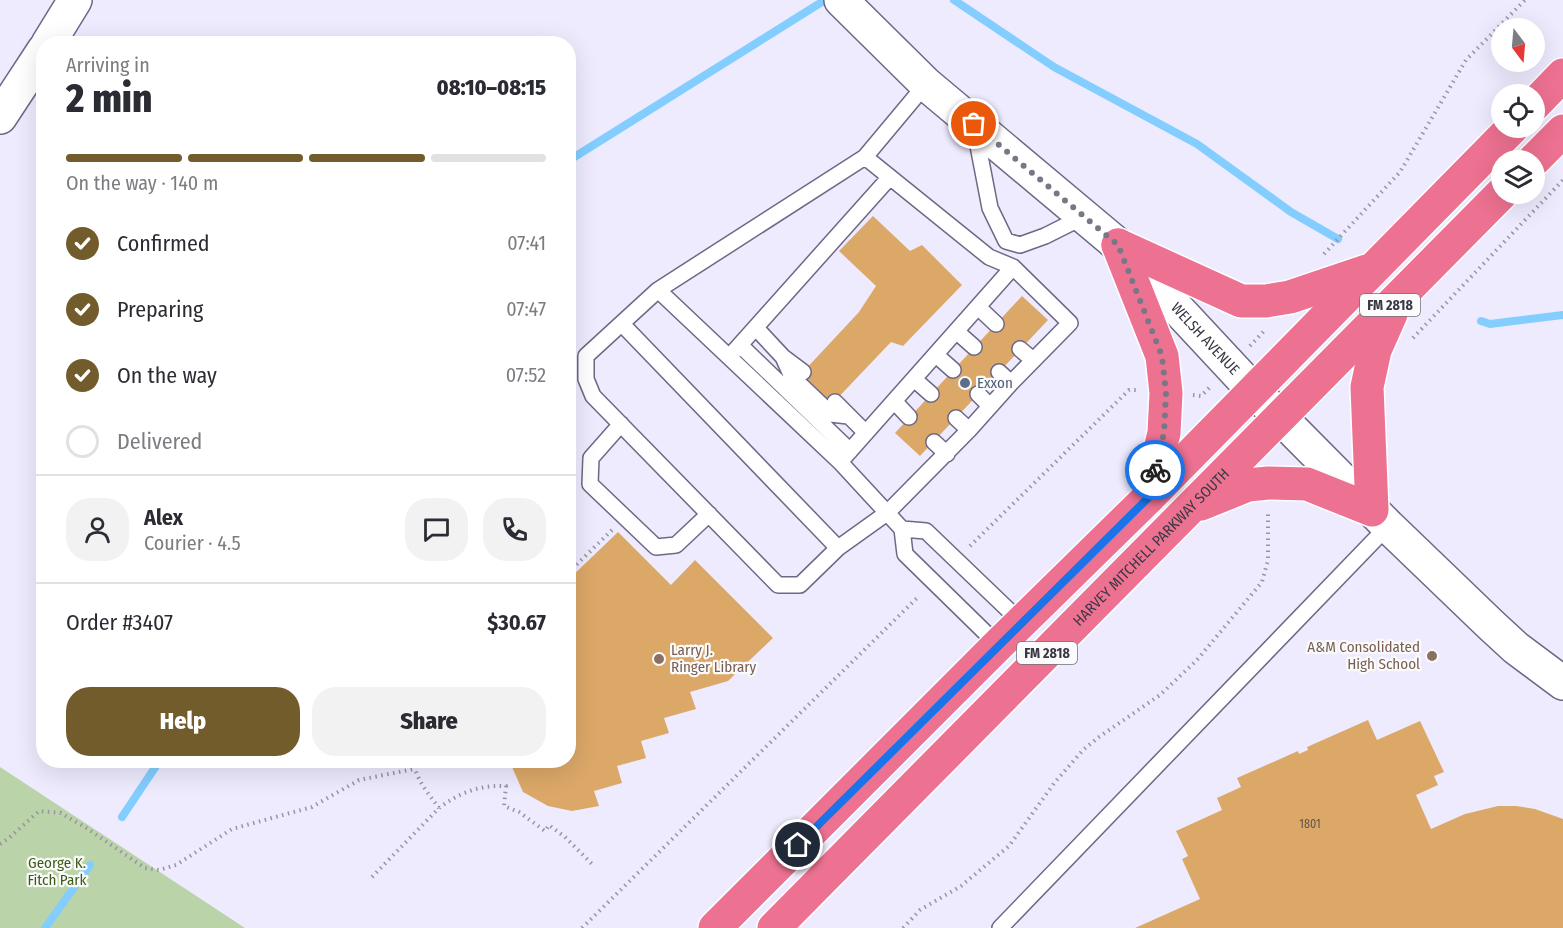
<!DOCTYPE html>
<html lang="en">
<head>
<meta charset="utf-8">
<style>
	:root { --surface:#fff; --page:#f2f2f3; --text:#2b2b33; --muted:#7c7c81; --line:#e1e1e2; --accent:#735c2c }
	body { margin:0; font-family:"Fira Sans Condensed",sans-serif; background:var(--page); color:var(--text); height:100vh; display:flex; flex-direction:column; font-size:22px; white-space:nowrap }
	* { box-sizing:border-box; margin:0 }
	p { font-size:20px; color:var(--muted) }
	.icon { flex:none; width:33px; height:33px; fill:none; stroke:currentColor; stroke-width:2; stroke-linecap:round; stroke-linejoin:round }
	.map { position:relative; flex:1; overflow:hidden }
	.details { position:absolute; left:36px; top:36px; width:540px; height:732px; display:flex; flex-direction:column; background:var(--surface); border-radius:24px; box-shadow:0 6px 24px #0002 }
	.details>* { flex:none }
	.needle { width:39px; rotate:164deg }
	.controls { position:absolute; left:1491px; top:18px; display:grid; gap:12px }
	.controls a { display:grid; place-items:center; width:54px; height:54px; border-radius:50%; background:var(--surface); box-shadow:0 6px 24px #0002; font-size:30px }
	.pin { position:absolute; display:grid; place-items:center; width:51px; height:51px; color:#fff; margin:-26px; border:3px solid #fff; border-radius:50%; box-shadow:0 2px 6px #0007 }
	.courier { position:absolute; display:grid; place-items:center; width:60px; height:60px; margin:-30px; border:4px solid #1a73e8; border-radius:50%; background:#fff; color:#222; box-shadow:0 2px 8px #0007 }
	.head em { font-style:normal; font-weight:800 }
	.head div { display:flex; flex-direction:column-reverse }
	.head { display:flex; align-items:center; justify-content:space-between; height:102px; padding:0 30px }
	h1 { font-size:39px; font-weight:800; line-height:45px }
	.bar { display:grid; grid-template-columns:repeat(4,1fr); gap:9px 6px; align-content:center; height:72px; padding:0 30px }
	.bar i { height:8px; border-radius:4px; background:var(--line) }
	.bar .active { background:var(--accent) }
	.bar p { grid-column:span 4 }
	.line { display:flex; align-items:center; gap:15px; padding:0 30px; border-top:2px solid var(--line) }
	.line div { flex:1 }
	.round { display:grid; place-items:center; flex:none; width:63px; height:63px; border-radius:24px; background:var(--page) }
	ol { padding:0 30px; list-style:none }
	li { display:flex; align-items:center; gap:18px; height:66px }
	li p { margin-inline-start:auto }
	li .icon { padding:6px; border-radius:50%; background:var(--accent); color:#fff; stroke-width:4 }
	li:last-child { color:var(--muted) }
	li i { width:33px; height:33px; border:3px solid var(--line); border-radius:50% }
	.action { display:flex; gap:12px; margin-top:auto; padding:12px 30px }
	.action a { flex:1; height:69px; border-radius:24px; background:var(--accent); color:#fff; font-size:24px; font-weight:800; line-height:69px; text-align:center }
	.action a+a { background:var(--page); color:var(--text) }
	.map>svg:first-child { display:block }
	.green { fill:#bbd3a8 }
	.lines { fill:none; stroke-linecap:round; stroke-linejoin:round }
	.stream { stroke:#83ceff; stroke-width:8 }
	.building { fill:#dca868 }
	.lane-casing { stroke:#6d6884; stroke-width:18 }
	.secondary-casing { stroke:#6d6884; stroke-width:36 }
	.highway-casing { stroke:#fff; stroke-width:36 }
	.path { stroke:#9795a5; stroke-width:4; stroke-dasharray:1.5 4.5; stroke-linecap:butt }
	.lane { stroke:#fff; stroke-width:15 }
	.secondary { stroke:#fff; stroke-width:33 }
	.highway { stroke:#ed7191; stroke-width:33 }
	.done { stroke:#787785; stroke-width:6; stroke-dasharray:0 10.8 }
	.route { stroke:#1a73e8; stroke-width:8 }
	.service-dot { fill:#5c6f8a; stroke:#fbfbfb; stroke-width:2 }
	.education-dot { fill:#8d6e63; stroke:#fbfbfb; stroke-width:2 }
	.labels { text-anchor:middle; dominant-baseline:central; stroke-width:4.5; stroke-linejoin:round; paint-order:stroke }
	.number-label { font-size:12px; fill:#62544d }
	.shield { fill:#fbfbfb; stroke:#73727b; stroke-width:1.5 }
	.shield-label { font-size:14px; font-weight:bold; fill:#393844 }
	.street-label { font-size:15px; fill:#393844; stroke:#fbfbfb }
	.service-label { font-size:15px; fill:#4e5e75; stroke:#fbfbfb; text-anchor:start }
	.education-label { font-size:15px; fill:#785e54; stroke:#fbfbfb; text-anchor:end }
	.park-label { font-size:15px; fill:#3b5c15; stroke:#fbfbfb }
</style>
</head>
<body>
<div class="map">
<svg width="1563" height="928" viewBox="0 0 1563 928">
	<rect width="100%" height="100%" fill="#eeebff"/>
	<path class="green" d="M0,767L245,928H0Z"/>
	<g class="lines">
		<path class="stream" d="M954,0L1054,67L1197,144L1291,212L1338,239
			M568,161L825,0
			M1481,321L1490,324L1563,315
			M122,817L160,760
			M45,928L90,865"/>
	</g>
	<path class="building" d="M873,216L910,251L922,245L962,285L903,346L891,342L832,404L803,376V372L859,312L876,286L839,251Z
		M1022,296L1048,320L920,456L895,433Z
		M618,532L671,585L695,560L773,638L728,681L690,692L696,709L664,718L669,733L641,741L646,758L617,766L622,783L594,791L599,806L572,811L548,806L523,792L509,760H568V580Z
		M1368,720L1377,740L1420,721L1444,772L1434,776L1438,785L1416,795L1431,829L1465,814L1498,806H1516L1535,809L1563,819V928H1135L1200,899L1182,859L1188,856L1176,831L1222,810L1217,798L1241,787L1237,778L1298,751L1299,754L1308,750L1307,747Z"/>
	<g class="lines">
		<g class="lane-casing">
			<path id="lane" d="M926,84L865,157L989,257L1013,267
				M975,130L990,208L1006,241L1020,245L1045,236L1083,217
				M865,157L658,290L840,462L902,529L905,554L998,645
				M658,290L586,356V379L593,396L778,585H800L838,548L887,513L969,430L1011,383L1070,323L1013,267L840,462
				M978,307L996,324
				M622,324L838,548
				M756,328L783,357L803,372
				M956,331L974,347
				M740,345L850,451
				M1020,349L1033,360
				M936,355L953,370
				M730,356L890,177
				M783,357L792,377L831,414L848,416
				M999,372L1011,383
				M914,379L931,394
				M978,394L990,406
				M894,401L909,417
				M835,402L866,433
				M956,418L969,430
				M621,424L591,458L590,484L656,547L676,545L709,514
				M934,442L947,454
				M902,529L926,531L1021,622
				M1000,928L1388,526"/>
		</g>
		<g class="secondary-casing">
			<g id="secondary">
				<path id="s1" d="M841,0L926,84L1118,245L1254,391L1388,526L1491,625L1516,648L1563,683"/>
				<path d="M48,44L75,0"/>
				<path d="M0,117L44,50"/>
			</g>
		</g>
		<g class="highway-casing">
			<g id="highway">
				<path d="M1534,105L1563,75"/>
				<path d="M1534,160L1563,131"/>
				<path d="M1118,245L1241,301H1266L1290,297L1367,271"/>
				<path d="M1118,245L1162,356L1166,393L1164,433L1148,498"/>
				<path d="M1201,504L1248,485L1268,483L1307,484L1372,510L1367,387L1375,350L1391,314"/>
				<path d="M715,928L998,645L1148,498L1512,128"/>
				<path id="s2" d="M774,928L1502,193"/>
			</g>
		</g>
		<path class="path" d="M1324,254L1400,172L1466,60L1525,0
			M1413,338L1563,180
			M1250,346L1265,330
			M1193,395L1201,396L1211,386
			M970,546L1129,390H1138
			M568,573L612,530
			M413,760C416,780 428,793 439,808
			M0,844L9,838L39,811L61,813L88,829L145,868L159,870L176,865L232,829L312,807L359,780L414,769
			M372,877L439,808C460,792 480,785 506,786L504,806L519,812L545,831L549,825L565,837L592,864
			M582,928L919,596
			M903,928L920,910L961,886L1009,846L1055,782L1083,750L1099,737L1160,695L1197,660L1262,582L1268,560V511"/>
		<use href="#lane" class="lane"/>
		<use href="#secondary" class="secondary"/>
		<use href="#highway" class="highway"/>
	</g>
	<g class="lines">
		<path class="done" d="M974,124L1118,245L1162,356L1166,393L1164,433L1155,470"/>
		<path class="route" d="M798,845L1148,498L1155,470"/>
	</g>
	<circle class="service-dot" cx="965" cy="383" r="6"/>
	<g class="education-dot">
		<circle cx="1432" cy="656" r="6"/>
		<circle cx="659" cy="659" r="6"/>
	</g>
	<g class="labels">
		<g class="number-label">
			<text x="1310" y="824">1801</text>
		</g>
		<g class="shield">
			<rect x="1360" y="294" width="60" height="22" rx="4.5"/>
			<rect x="1017" y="642" width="60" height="22" rx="4.5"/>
		</g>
		<g class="shield-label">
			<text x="1390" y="305">FM 2818</text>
			<text x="1047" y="653">FM 2818</text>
		</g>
		<g class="street-label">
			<text stroke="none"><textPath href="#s1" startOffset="498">WELSH AVENUE</textPath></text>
			<text stroke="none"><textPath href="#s2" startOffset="536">HARVEY MITCHELL PARKWAY SOUTH</textPath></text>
		</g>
		<g class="service-label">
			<text x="977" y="383">Exxon</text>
		</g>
		<g class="education-label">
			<text x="1420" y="647">A&amp;M Consolidated<tspan x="1420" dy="17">High School</tspan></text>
			<text x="671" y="650" text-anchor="start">Larry J.<tspan x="671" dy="17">Ringer Library</tspan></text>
		</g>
		<g class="park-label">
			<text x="57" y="863">George K.<tspan x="57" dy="17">Fitch Park</tspan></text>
		</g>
	</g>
</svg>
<div class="controls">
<a><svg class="needle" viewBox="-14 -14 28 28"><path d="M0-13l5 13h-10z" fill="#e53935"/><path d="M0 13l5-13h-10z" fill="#7c7c81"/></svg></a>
<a><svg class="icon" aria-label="locate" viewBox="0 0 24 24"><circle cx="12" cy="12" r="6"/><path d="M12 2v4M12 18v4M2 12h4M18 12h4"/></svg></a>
<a><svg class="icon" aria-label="layers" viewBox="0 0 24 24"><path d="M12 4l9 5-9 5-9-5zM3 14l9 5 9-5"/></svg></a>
</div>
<div class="pin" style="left:974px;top:124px;background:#ea580c"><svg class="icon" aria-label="bag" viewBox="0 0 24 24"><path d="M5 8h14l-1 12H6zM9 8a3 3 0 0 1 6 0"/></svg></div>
<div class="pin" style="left:798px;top:845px;background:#1f2937"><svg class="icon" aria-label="home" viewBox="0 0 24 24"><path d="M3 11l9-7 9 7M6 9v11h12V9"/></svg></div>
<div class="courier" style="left:1155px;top:470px"><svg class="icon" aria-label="bike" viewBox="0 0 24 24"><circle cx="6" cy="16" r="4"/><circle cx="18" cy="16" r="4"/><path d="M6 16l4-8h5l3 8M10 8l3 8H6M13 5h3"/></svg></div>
<section class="details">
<div class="head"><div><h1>2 min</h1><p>Arriving in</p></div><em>08:10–08:15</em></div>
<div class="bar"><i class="active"></i><i class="active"></i><i class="active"></i><i></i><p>On the way · 140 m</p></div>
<ol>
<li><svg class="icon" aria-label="check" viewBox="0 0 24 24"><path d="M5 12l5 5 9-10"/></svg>Confirmed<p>07:41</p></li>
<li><svg class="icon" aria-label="check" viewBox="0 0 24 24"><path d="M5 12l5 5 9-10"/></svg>Preparing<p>07:47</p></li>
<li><svg class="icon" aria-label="check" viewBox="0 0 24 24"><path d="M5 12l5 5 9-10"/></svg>On the way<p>07:52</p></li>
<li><i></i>Delivered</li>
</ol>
<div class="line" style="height:108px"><a class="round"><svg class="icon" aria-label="person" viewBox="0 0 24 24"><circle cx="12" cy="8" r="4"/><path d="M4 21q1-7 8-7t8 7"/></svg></a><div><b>Alex</b><p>Courier · 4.5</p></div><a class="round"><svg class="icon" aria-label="chat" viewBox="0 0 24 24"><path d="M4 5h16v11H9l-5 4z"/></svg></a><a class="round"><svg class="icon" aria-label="phone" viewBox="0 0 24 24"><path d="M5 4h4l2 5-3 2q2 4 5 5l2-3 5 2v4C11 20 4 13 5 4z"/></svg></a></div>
<div class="line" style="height:78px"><div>Order #3407</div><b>$30.67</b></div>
<div class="action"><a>Help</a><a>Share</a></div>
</section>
</div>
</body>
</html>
